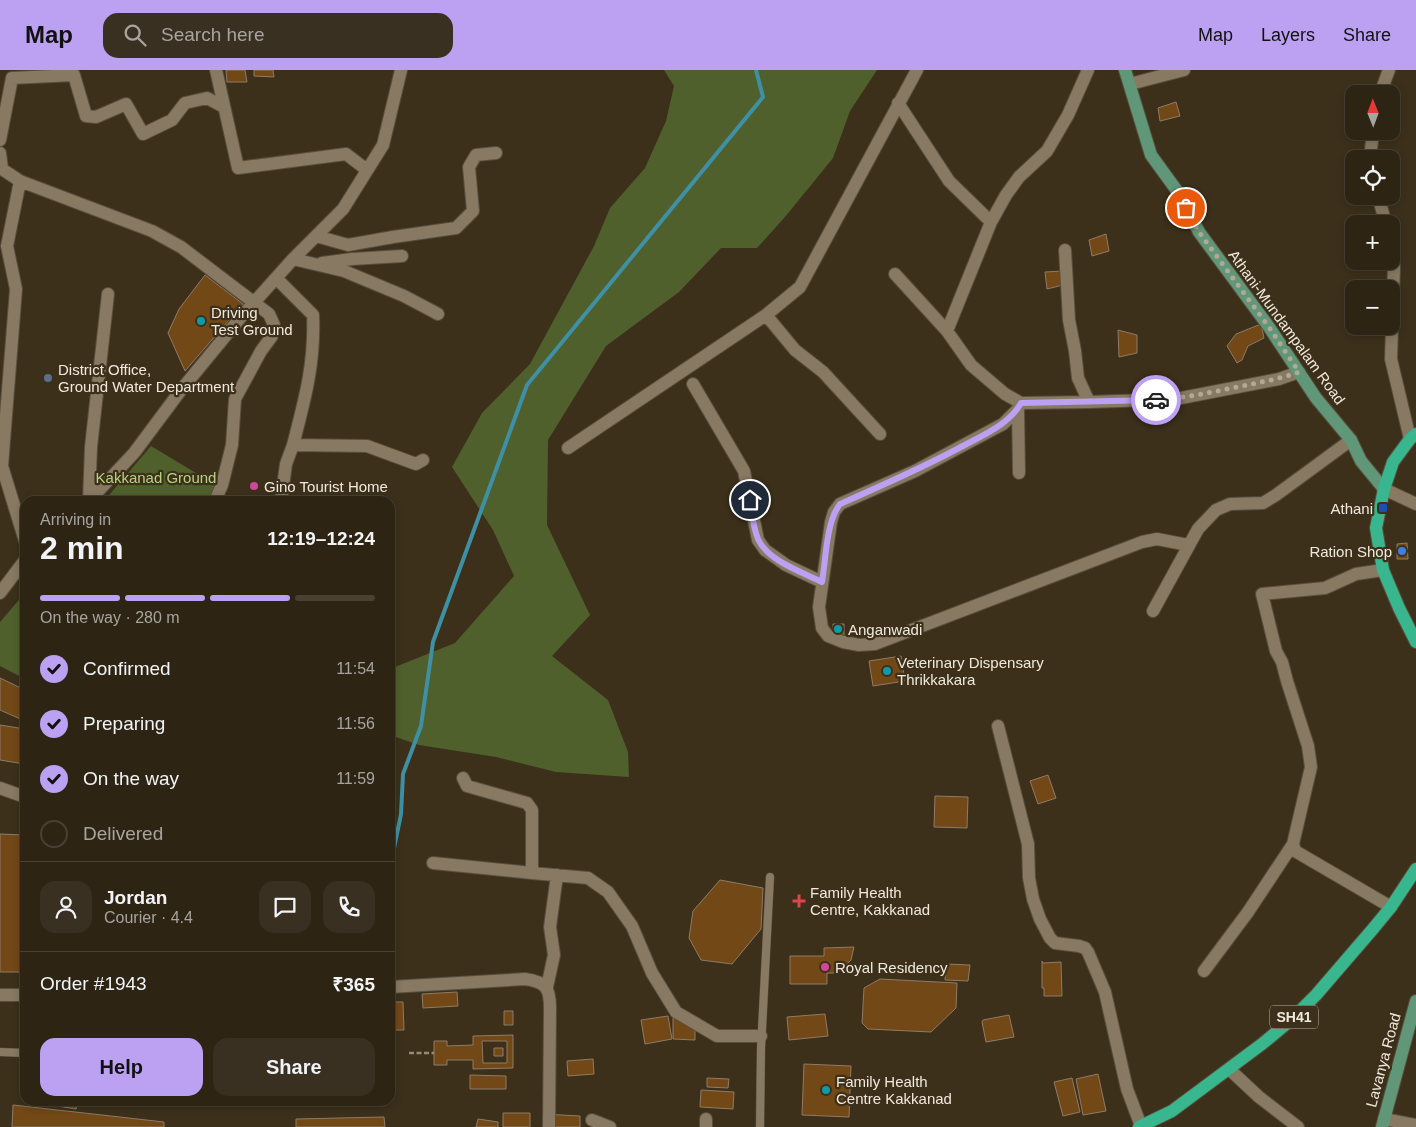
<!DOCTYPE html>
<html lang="en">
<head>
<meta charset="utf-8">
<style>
	:root { --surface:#2d2414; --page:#393022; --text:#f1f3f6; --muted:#a7a4a0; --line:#484134; --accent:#bca0f2 }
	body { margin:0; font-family:Arial,sans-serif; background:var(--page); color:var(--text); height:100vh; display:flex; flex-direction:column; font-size:19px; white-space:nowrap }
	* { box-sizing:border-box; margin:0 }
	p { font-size:16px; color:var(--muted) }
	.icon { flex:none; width:28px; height:28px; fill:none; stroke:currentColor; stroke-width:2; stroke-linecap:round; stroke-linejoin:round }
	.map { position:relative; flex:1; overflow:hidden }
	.side { position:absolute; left:20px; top:426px; width:375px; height:610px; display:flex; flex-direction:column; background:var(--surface); border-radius:15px; box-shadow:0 2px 8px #0003,0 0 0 1px var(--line) }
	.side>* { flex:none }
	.needle { width:32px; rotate:359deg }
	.controls { position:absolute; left:1345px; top:15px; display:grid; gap:10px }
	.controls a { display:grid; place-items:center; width:55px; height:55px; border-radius:10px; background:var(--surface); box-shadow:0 2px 8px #0003,0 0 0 1px var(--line); font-size:25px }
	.pin { position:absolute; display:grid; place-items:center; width:42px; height:42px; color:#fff; margin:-21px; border:2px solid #fff; border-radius:50%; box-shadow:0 1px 5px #0007 }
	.courier { position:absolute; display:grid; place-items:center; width:50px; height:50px; margin:-25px; border:4px solid #bca0f2; border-radius:50%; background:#fff; color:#222; box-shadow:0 1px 6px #0007 }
	.overview em { font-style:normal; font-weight:600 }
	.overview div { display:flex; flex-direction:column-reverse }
	.overview { display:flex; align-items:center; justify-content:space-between; height:85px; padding:0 20px }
	h1 { font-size:32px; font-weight:600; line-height:38px }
	.bar { display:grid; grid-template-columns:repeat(4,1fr); gap:8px 5px; align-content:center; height:60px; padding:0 20px }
	.bar i { height:6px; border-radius:4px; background:var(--line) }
	.bar .active { background:var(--accent) }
	.bar p { grid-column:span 4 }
	.line { display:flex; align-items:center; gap:12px; padding:0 20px; border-top:1px solid var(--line) }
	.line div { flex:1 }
	.round { display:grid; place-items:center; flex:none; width:52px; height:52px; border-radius:15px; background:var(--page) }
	ol { padding:0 20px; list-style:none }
	li { display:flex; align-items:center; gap:15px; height:55px }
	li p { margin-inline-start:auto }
	li .icon { padding:5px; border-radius:50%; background:var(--accent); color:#111; stroke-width:4 }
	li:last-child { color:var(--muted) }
	li i { width:28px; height:28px; border:2px solid var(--line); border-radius:50% }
	.button { display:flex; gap:10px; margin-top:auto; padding:10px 20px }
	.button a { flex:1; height:58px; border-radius:15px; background:var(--accent); color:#111; font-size:20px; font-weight:600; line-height:58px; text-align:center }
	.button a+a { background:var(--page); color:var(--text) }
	header { display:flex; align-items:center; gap:30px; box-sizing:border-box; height:70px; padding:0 25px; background:var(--accent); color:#111 }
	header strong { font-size:24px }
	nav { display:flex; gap:28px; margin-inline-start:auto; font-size:18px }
	.search { width:350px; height:45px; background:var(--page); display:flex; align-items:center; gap:12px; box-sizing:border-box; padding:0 18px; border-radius:15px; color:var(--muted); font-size:19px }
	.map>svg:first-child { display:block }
	.green { fill:#4f602d }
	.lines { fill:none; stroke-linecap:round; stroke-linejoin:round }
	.stream { stroke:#3f90a5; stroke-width:4 }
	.building { fill:#724817; stroke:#8f7b67; fill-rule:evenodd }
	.lane-casing { stroke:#584e3c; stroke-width:9 }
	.street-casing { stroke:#584e3c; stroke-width:14 }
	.secondary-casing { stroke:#584e3c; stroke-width:14 }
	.primary-casing { stroke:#584e3c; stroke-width:14 }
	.path { stroke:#968c7b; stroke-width:2.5; stroke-dasharray:5 2.5; stroke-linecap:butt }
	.lane { stroke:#877962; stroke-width:8 }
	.street { stroke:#877962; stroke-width:12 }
	.secondary { stroke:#609778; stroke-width:12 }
	.primary { stroke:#38b68d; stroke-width:12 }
	.done { stroke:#b1a898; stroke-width:5; stroke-dasharray:0 9 }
	.route { stroke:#bca0f2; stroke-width:6 }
	.culture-dot { fill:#0f9aa8; stroke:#3c301b; stroke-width:2 }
	.service-dot { fill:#5c6f8a; stroke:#3c301b; stroke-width:2 }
	.hotel-dot { fill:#d1479c; stroke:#3c301b; stroke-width:2 }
	.transit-dot { fill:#1a4fb4; stroke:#3c301b; stroke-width:2 }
	.shop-dot { fill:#3f7fe0; stroke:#3c301b; stroke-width:2 }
	.health-dot { fill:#e0444e; stroke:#3c301b; stroke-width:2 }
	.labels { text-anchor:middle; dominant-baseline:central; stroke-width:4.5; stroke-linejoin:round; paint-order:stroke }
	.shield { fill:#3c301b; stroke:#bab1a2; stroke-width:1 }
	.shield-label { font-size:14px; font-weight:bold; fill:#f0e8dc }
	.poi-label { font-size:15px; fill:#f0e8dc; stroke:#3c301b; text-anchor:start }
	.street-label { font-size:15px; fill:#f0e8dc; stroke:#3c301b }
	.park-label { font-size:15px; fill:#b6d47f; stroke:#3c301b }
</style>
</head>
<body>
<header>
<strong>Map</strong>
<div class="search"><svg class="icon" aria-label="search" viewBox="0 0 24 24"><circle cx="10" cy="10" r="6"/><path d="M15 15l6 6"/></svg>Search here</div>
<nav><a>Map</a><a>Layers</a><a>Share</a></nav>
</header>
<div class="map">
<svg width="1416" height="1057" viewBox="0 0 1416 1057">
	<rect width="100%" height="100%" fill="#3c301b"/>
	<path class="green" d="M664,0H877L850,41L833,88L785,147L757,178H721L679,222L606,276L548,370L547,455L590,545L552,586L608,630L628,682L629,707L556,702L496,687L419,675L390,665V599L455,573L514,506L493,460L452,397L482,343L530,294L594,176L610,138L645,98L666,51L674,16Z
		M151,376L216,415L208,431H104Z
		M25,523V609L0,596V552Z"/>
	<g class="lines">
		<path class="stream" d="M392,788L401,744L403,704L421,656L433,572L527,315L763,27L756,0"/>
	</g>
	<path class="building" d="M226,0H245L247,12H227Z
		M254,0H273L274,7L254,6Z
		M1176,32L1180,46L1160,51L1158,38Z
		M1106,164L1109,181L1092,186L1089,170Z
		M1063,201V215L1047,219L1045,202Z
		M205,205L243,234L185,301L168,263L179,239Z
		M1261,254L1264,268L1248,276L1242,290L1237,293L1227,276L1236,264Z
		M1118,260L1137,265V283L1119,287Z
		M1407,473L1408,489H1397V474Z
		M833,554H844V567L833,564Z
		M901,586L905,611L873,616L869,591Z
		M0,608L25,620V651L0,640Z
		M0,655L25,659L24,694L0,690Z
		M1048,705L1056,728L1038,734L1030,711Z
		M935,726L968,727L967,758L934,757Z
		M0,764L25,765V902H0Z
		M720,810L763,818L761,859L732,894L701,890L689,868L693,841Z
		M854,877L851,890L838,903H827V914H790V886H824V878Z
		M1042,891L1043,893L1061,892L1062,926H1044V918H1042Z
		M946,894L970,895L968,911L945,910Z
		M880,909L957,913L956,938L931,962L868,959L862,953L864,918Z
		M457,922L458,936L423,938L422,924Z
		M390,932H403L404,960H390Z
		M504,941H513V955H504Z
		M825,944L828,966L789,970L787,947Z
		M1009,945L1014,967L986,972L982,952L983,950Z
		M668,946L672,969L645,974L641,950Z
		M673,948H681V952H695V970L673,969Z
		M513,965V998L473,999V990H447V995H434V971H447V976L473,975V966ZM482,971H507V993H483Z
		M494,978H503V986H494Z
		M593,989L594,1004L568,1006L567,991Z
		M804,994L851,996L849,1047L802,1045Z
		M1098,1004L1106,1041L1083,1045L1076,1009Z
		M470,1005L506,1006V1019H470Z
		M707,1008L729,1009L728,1018L707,1017Z
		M1072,1008L1080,1042L1063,1046L1054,1012Z
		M701,1020L734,1022L733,1039L700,1037Z
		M38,1031H78L76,1039L38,1033Z
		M13,1035L164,1052V1057H12Z
		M503,1043H530V1057H503Z
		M543,1044L580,1046V1057H543Z
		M384,1047L385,1057H296V1049Z
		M478,1049L498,1052V1057H476Z"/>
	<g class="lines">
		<g class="lane-casing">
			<path id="lane" d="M0,982L25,983
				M760,1057L761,978L770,807"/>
		</g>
		<g class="street-casing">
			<path id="street" d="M216,0L238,98L346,84L367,100
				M1130,14L1184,0
				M1380,24L1389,0
				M898,33L949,111L991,152
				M0,70L12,8L74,5L86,46L96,47L126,34L143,64L172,50L185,33L207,28L224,37
				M0,83L2,99L20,111L7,176L16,219L2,396
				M1370,89L1373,61
				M20,111L152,161L181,177L269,244L274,255L272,266L261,281L235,329L232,375L222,415L215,431
				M1378,126L1386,154
				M316,166L348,175L393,167L456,158L473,141L469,97L476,85L496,83
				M1391,175L1394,196L1391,289L1410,369
				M1065,180L1069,250L1075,281L1078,308L1089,332L1176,329L1279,309L1299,302
				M293,189L344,201L404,226L438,244
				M322,193L352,189L402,186
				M895,204L947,261L971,295L1005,324L1021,333L1089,332
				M276,208L313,245C315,293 305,329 293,375
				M766,245L795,280L823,302L880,364
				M947,261L991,152L1006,125L1019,107L1047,81L1068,45L1088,0
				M693,314L744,401L758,470L765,480L786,495L822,512
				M1021,333L1018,339L1003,354L915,401L840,434L834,442L831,452L819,537L822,558L828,566L843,572L859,575L875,574L1142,472L1157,469L1188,475
				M1018,339L1019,403
				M568,378L766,245L800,217L917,0
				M0,397L2,396L25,471
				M1384,419L1416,434
				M89,431L134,383L181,320L241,247L293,189L343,139L383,75L401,0
				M89,431L91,377L108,224
				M281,431L286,394L293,375L367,376L416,394L423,390
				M1383,500L1356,504L1325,518L1262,524L1276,581L1282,592L1287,611L1308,676L1311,697L1293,774L1295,781L1391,837
				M0,523L25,490
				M1153,541L1198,459L1216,440L1230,434L1263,433L1276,425L1351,370
				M998,656L1028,774L1029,808L1033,829L1040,849L1050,868L1055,873L1079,876L1085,878L1088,882L1105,922L1127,1019L1141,1056
				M0,718L25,727
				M433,793L532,803V740L527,733L467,716L463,708
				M532,803L588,808L608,822L632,856L652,903L676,942L717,966H761
				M1204,901L1248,842L1293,774
				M390,917L525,909C546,912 550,918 550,938L549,1057
				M547,917L554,885L550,857L557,805
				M0,925H25
				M1229,999L1259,1027L1298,1057
				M706,1049V1057
				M1384,1049L1416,1055
				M592,1050L610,1057"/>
		</g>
		<g class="secondary-casing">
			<path id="secondary" d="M1125,0L1151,85L1180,125L1199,162L1269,257L1316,328L1351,370L1361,391L1384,419
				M1382,1057L1416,931"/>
		</g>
		<g class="primary-casing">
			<path id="primary" d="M1416,364L1410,369L1393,392L1384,419L1376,458L1383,500L1399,538L1416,572
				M1139,1057L1172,1041L1262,974L1291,950L1316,925L1372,860L1391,837L1416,799"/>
		</g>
		<path class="path" d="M409,983H434"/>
		<use href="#lane" class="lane"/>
		<use href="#street" class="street"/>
		<use href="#secondary" class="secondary"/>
		<use href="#primary" class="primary"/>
	</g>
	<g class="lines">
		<path class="done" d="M1156,330C1185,328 1213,322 1242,316C1261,312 1280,309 1299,302L1269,257L1199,162L1186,138"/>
		<path class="route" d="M750,430C752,443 753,457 758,469C768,491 802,502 822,512C826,489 826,452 840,434C881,416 920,399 959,378C981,366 1009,355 1021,333L1156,330"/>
	</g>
	<g class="culture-dot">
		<circle cx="201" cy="251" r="5"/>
		<circle cx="838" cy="559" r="5"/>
		<circle cx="887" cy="601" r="5"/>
		<circle cx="826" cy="1020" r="5"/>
	</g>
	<circle class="service-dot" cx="48" cy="308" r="5"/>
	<g class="hotel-dot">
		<circle cx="254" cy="416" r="5"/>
		<circle cx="825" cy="897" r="5"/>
	</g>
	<rect class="transit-dot" x="1378" y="433" width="10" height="10" rx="2.5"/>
	<circle class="shop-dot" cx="1402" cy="481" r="5"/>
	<path class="health-dot" d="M796.5 823.5h5v5h5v5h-5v5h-5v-5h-5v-5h5z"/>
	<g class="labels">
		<rect class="shield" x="1270" y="935.5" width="48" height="23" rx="4"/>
		<g class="shield-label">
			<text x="1294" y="947">SH41</text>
		</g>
		<g class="poi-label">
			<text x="211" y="242">Driving<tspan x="211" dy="17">Test Ground</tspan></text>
			<text x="58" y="299">District Office,<tspan x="58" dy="17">Ground Water Department</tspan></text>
			<text x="264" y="416">Gino Tourist Home</text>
			<text x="1373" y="438" text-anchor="end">Athani</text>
			<text x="1392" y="481" text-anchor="end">Ration Shop</text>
			<text x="848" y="559">Anganwadi</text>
			<text x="897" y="592">Veterinary Dispensary<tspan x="897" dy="17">Thrikkakara</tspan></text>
			<text x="810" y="822">Family Health<tspan x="810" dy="17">Centre, Kakkanad</tspan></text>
			<text x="835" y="897">Royal Residency</text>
			<text x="836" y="1011">Family Health<tspan x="836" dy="17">Centre Kakkanad</tspan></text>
		</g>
		<g class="street-label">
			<text transform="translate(1287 257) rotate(54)">Athani-Mundampalam Road</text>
			<text transform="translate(1383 990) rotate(-75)">Lavanya Road</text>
		</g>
		<g class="park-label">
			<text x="156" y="407">Kakkanad Ground</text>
		</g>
	</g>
</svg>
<div class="controls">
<a><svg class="needle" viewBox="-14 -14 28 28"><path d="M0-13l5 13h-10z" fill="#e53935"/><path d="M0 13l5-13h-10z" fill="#a7a4a0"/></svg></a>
<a><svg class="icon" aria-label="locate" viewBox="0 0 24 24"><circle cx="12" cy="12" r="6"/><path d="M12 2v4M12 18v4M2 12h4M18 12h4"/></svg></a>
<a>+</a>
<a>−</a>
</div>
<div class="pin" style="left:1186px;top:138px;background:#ea580c"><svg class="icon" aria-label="bag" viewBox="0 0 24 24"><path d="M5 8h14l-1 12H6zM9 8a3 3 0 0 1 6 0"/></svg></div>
<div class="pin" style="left:750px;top:430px;background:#1f2937"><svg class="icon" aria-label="home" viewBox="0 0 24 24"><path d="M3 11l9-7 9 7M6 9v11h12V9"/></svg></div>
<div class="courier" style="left:1156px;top:330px"><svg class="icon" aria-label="car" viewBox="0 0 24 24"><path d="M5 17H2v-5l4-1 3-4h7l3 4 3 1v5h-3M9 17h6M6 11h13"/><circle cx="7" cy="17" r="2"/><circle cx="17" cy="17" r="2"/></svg></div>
<section class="side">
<div class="overview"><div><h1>2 min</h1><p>Arriving in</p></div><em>12:19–12:24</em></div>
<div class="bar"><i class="active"></i><i class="active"></i><i class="active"></i><i></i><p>On the way · 280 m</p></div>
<ol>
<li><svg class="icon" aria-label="check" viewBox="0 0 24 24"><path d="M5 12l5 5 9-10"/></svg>Confirmed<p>11:54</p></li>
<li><svg class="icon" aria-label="check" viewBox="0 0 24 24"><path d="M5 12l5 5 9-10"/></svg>Preparing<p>11:56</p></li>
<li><svg class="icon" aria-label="check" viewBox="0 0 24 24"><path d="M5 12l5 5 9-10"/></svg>On the way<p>11:59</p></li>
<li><i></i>Delivered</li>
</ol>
<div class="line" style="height:90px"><a class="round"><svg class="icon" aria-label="person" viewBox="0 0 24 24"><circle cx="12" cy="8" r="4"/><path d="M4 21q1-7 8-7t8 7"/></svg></a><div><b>Jordan</b><p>Courier · 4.4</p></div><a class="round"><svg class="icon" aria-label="chat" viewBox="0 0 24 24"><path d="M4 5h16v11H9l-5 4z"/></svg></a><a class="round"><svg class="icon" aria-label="phone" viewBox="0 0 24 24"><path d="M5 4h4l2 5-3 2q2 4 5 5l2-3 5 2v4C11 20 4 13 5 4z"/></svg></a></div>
<div class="line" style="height:65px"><div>Order #1943</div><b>₹365</b></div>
<div class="button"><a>Help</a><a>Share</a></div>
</section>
</div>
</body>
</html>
